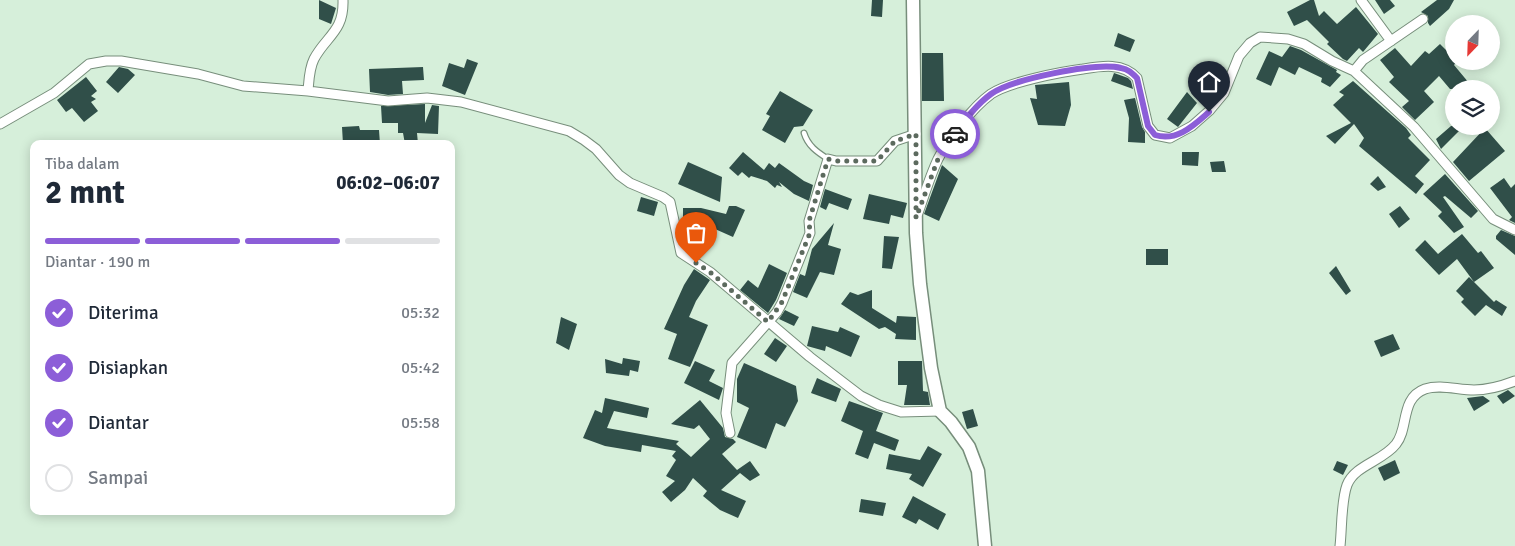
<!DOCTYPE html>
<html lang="id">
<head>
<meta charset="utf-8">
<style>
	:root { --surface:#fff; --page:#f2f2f3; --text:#1f2937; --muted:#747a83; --line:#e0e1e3; --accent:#8c5ed8 }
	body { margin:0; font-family:Signika,sans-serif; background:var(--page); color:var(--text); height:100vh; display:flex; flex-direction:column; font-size:19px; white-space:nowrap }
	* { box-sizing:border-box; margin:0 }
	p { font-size:16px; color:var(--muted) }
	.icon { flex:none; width:28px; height:28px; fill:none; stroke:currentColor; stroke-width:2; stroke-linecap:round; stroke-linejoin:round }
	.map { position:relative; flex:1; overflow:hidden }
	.details { position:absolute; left:30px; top:140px; width:425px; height:375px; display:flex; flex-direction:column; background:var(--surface); border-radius:10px; box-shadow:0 2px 12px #0003 }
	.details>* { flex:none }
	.needle { width:32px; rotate:203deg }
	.tools { position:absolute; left:1445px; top:15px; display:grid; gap:10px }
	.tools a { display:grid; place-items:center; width:55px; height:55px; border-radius:50%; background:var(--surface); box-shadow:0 2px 12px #0003; font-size:25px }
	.pin { position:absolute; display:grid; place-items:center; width:42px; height:42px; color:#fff; margin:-51px -21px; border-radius:50% 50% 50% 0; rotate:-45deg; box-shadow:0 0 5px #0007 }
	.pin .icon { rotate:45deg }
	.courier { position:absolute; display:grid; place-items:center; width:50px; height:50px; margin:-25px; border:4px solid #8c5ed8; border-radius:50%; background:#fff; color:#222; box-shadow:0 1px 6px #0007 }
	.summary em { font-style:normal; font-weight:700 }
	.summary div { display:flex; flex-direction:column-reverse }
	.summary { display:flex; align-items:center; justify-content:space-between; height:85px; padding:0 15px }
	h1 { font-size:32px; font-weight:700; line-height:38px }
	.bar { display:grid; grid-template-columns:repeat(4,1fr); gap:8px 5px; align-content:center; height:60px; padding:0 15px }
	.bar i { height:6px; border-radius:4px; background:var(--line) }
	.bar .on { background:var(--accent) }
	.bar p { grid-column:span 4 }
	ol { padding:0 15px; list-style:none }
	li { display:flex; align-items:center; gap:15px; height:55px }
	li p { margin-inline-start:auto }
	li .icon { padding:5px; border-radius:50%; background:var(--accent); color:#fff; stroke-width:4 }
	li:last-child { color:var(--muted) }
	li i { width:28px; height:28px; border:2px solid var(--line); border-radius:50% }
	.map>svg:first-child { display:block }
	.building { fill:#304f49 }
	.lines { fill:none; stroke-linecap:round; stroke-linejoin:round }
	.lane-casing { stroke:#778e7b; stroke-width:7 }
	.street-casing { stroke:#778e7b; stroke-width:11 }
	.secondary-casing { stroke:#778e7b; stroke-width:15 }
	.lane { stroke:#fff; stroke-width:4.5 }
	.street { stroke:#fff; stroke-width:9 }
	.secondary { stroke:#fff; stroke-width:12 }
	.done { stroke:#5c6a5e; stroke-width:5; stroke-dasharray:0 9 }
	.route { stroke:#8c5ed8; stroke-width:6 }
</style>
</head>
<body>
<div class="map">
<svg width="1515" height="546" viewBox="0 0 1515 546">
	<rect width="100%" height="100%" fill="#d6efda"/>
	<path class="building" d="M319,0L336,8L331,24L319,19Z
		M872,0H883L882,17L871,16Z
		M1310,0H1314L1319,16L1324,11L1337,24L1356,7L1378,34L1363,52L1359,48L1347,61L1343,59L1327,44L1329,42L1307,20L1294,26L1287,12Z
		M1375,0H1390L1395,6L1384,14Z
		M1437,0H1454L1449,9L1430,26L1428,23V16L1421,12Z
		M1118,33L1135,40L1130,52L1114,46Z
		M1440,44L1454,58V61H1457L1454,65L1474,89H1450L1439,76L1424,91L1434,102L1415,120L1402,107L1409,101L1389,82L1394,77L1380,60L1395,48L1411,66L1425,51L1429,54Z
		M1290,46L1301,50L1337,70L1336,72L1341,75L1330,87L1321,82L1322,78L1299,67L1295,75L1279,67L1271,86L1256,79L1269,51L1282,57Z
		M922,53H943L944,101H922Z
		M467,59L478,63L465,95L442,86L449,63L464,68Z
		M119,67L128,69L135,75L118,93L106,82Z
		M423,67L424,80L402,81L403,94L388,95L370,92L369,69Z
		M1114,73L1128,78L1131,81L1133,89L1111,81Z
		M86,77L97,91L91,96L96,99L91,102L98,111L84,122L72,108L66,112L57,100Z
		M1353,81L1406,128L1411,135L1408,138L1430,160L1415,176L1424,184L1416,194L1359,146L1364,138L1354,124L1335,144L1326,136L1351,123L1333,105L1344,95L1339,92Z
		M1069,82L1071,105L1065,126L1038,125L1030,98L1037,99L1035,85Z
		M780,91L813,110L803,126L794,127L785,143L762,130L770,116L766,114Z
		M1187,92L1197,103L1178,127L1167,119Z
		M1135,98L1142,127L1145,132V143L1128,142L1129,118L1124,100Z
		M425,104V123L432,105L439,106L438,134L417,133L418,144H405L403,133H398V123H382L381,106Z
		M359,126L360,130H379L380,144H343L342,127Z
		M1451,126H1464L1441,149L1436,139Z
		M1485,128L1505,151L1469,181L1453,162Z
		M743,152L764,170L769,163L775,168L779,163L804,181L813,185L809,201L794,194L779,182L782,187L777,185L775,188L767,181L751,176L749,178L742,172L738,176L729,168Z
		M1182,152H1199L1198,166L1182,165Z
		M1224,161L1226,172H1212L1210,162Z
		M688,162L722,177L720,202L678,184Z
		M942,165L958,179L939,221L924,214Z
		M1445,174L1478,211L1471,218L1445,196L1443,197L1464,227L1454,233L1438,216L1442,212L1423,194Z
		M1378,176L1386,187L1378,191L1370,184Z
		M1504,178L1511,188L1515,184V223L1509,220L1512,217L1490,188Z
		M825,189L852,199L848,210L829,203L826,210L820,207Z
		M869,194L907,203L903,218L891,215L889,224L863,219Z
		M641,197L658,202L654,216L637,211Z
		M729,206H736L745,210L733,237L697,221L683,222V208H701L726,214Z
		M1400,206L1410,219L1399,228L1389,214Z
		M834,223L828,245L841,249L834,275L820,272L807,298L793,292L800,274L805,276L812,249Z
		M1501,230L1515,236V255L1496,239V236Z
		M1462,234L1478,253L1481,251L1494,268L1474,282L1457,259L1439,275L1415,250L1425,240L1438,254Z
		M884,236L899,237L892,269L882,268Z
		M1146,249H1168V265H1146Z
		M769,264L787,273L776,300L768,313L740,290L748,280L758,288Z
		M1336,266L1351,291L1346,295L1329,273Z
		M694,269L710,280L696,301L689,317L708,325L690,367L668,359L677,334L664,329L684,285Z
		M1469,277L1494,302L1496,300L1507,307L1502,316L1486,305L1475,316L1461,302L1464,299L1456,291Z
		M872,290V308L896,323L897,316L916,317V340L895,339L896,334L885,327L879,329L841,304L850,292L858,295Z
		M785,310L799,317L794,326L779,319Z
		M561,317L577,324L569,350L556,343Z
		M812,326L838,332L840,327L860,336L851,357L826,346L825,351L807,346Z
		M1393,334L1400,349L1381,357L1374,341Z
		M775,338L787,346L776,362L764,354Z
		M623,358L640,361L638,372L630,370L629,376L606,373L605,359L622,364Z
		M695,361L715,370L709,381L723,388L719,400L684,383Z
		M898,361H922L923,391L928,392L930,405H904L907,385H898Z
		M744,363L796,386L798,401L785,427L776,423L766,449L737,437L749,408L737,402V379Z
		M817,378L841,389L836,402L811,393Z
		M1508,390L1515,396L1503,404L1497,396Z
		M1483,396L1490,401L1474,411L1467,398Z
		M605,398L649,408L647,418L614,411L607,428L679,441L676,444L691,457L710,439L699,425L694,429L671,424L700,400L723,428L725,437L733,439L736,442L722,454L737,470L750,461L760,475L750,481L740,473L721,490L746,501L738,518L720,510L703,496L707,491L693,478L685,490L671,502L662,492L675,481L666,476L676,460L672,456L676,451L642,445L641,452L605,446L583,438L595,410L602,413Z
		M849,401L883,413L876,431L899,440L895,451L874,443L868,459L855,454L863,431L841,421Z
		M973,409L978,426L967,429L962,412Z
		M928,446L942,454L923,487L909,479L912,474L886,469L889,454L920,460Z
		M1395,460L1400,473L1384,481L1378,468Z
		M1337,461L1348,465L1343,475L1333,470Z
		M913,496L946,514L938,530L919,519L916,524L902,517Z
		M861,499L886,503L883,516L859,512Z"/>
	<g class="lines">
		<g class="lane-casing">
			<path id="lane" d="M804,133C808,146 817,152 828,159"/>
		</g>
		<g class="street-casing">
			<path id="street" d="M1361,0L1391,41
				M1354,71L1363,60L1423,19
				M308,91C309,80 309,69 314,59C326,36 344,32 343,0
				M0,124L54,93L89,64L106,61H121L198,74L243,86L308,91L388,101L427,98L461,102L569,131L584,140L596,149L619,175L630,183L663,197L670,202L681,253L710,272L810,357L861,396L879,405L901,412L940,411
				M918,213C924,196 930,176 938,159C948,139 973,107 991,94C1009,82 1060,72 1083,69C1101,66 1123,62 1137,78L1148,126L1155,135L1170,138L1192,126L1209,111L1224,93L1239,56L1250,43L1260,37L1288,39L1304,44L1332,61L1354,71L1414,127L1493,219L1515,230
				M730,433L726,413L732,363L777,312L782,303L810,233L809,221L828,159L836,161H877L895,141L916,134
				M1340,546C1342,529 1341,501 1347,485C1355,465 1383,461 1396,444C1409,428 1400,398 1425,389C1440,384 1458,390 1474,390C1489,390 1502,386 1515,381"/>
		</g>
		<g class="secondary-casing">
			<path id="secondary" d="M913,0L916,233L920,284L931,368L940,411L951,422L969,447L978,471L985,546"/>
		</g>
		<use href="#lane" class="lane"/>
		<use href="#street" class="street"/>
		<use href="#secondary" class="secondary"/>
	</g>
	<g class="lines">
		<path class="done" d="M696,263L710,272L768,322L782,302L810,233L809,221L828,159L836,161H877L895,141L916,134V218L938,159L955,134"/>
		<path class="route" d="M955,134C966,119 976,105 991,94C1012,79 1096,62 1121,68C1128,69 1132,73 1137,78L1148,126L1155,135C1177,142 1194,125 1209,112"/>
	</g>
</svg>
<div class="tools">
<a><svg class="needle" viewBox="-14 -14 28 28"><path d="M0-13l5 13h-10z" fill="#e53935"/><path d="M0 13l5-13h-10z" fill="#747a83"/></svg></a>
<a><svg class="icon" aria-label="layers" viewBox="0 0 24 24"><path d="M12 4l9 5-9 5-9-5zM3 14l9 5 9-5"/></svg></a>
</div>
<div class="pin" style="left:696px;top:263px;background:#ea580c"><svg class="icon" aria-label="bag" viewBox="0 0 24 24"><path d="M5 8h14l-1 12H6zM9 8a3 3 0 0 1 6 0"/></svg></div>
<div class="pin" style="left:1209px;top:112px;background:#1f2937"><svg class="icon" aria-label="home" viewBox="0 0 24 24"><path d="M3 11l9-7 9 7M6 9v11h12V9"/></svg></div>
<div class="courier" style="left:955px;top:134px"><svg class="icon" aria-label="car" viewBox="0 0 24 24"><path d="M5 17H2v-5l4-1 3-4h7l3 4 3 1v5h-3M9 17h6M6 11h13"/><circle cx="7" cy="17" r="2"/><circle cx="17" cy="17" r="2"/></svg></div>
<section class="details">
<div class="summary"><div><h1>2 mnt</h1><p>Tiba dalam</p></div><em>06:02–06:07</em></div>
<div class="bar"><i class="on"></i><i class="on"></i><i class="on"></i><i></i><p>Diantar · 190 m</p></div>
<ol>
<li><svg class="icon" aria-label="check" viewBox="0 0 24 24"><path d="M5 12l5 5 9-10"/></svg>Diterima<p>05:32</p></li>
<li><svg class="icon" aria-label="check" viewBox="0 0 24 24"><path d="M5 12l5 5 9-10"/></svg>Disiapkan<p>05:42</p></li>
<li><svg class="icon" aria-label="check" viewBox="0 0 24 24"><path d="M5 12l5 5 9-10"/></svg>Diantar<p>05:58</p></li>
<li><i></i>Sampai</li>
</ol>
</section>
</div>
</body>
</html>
